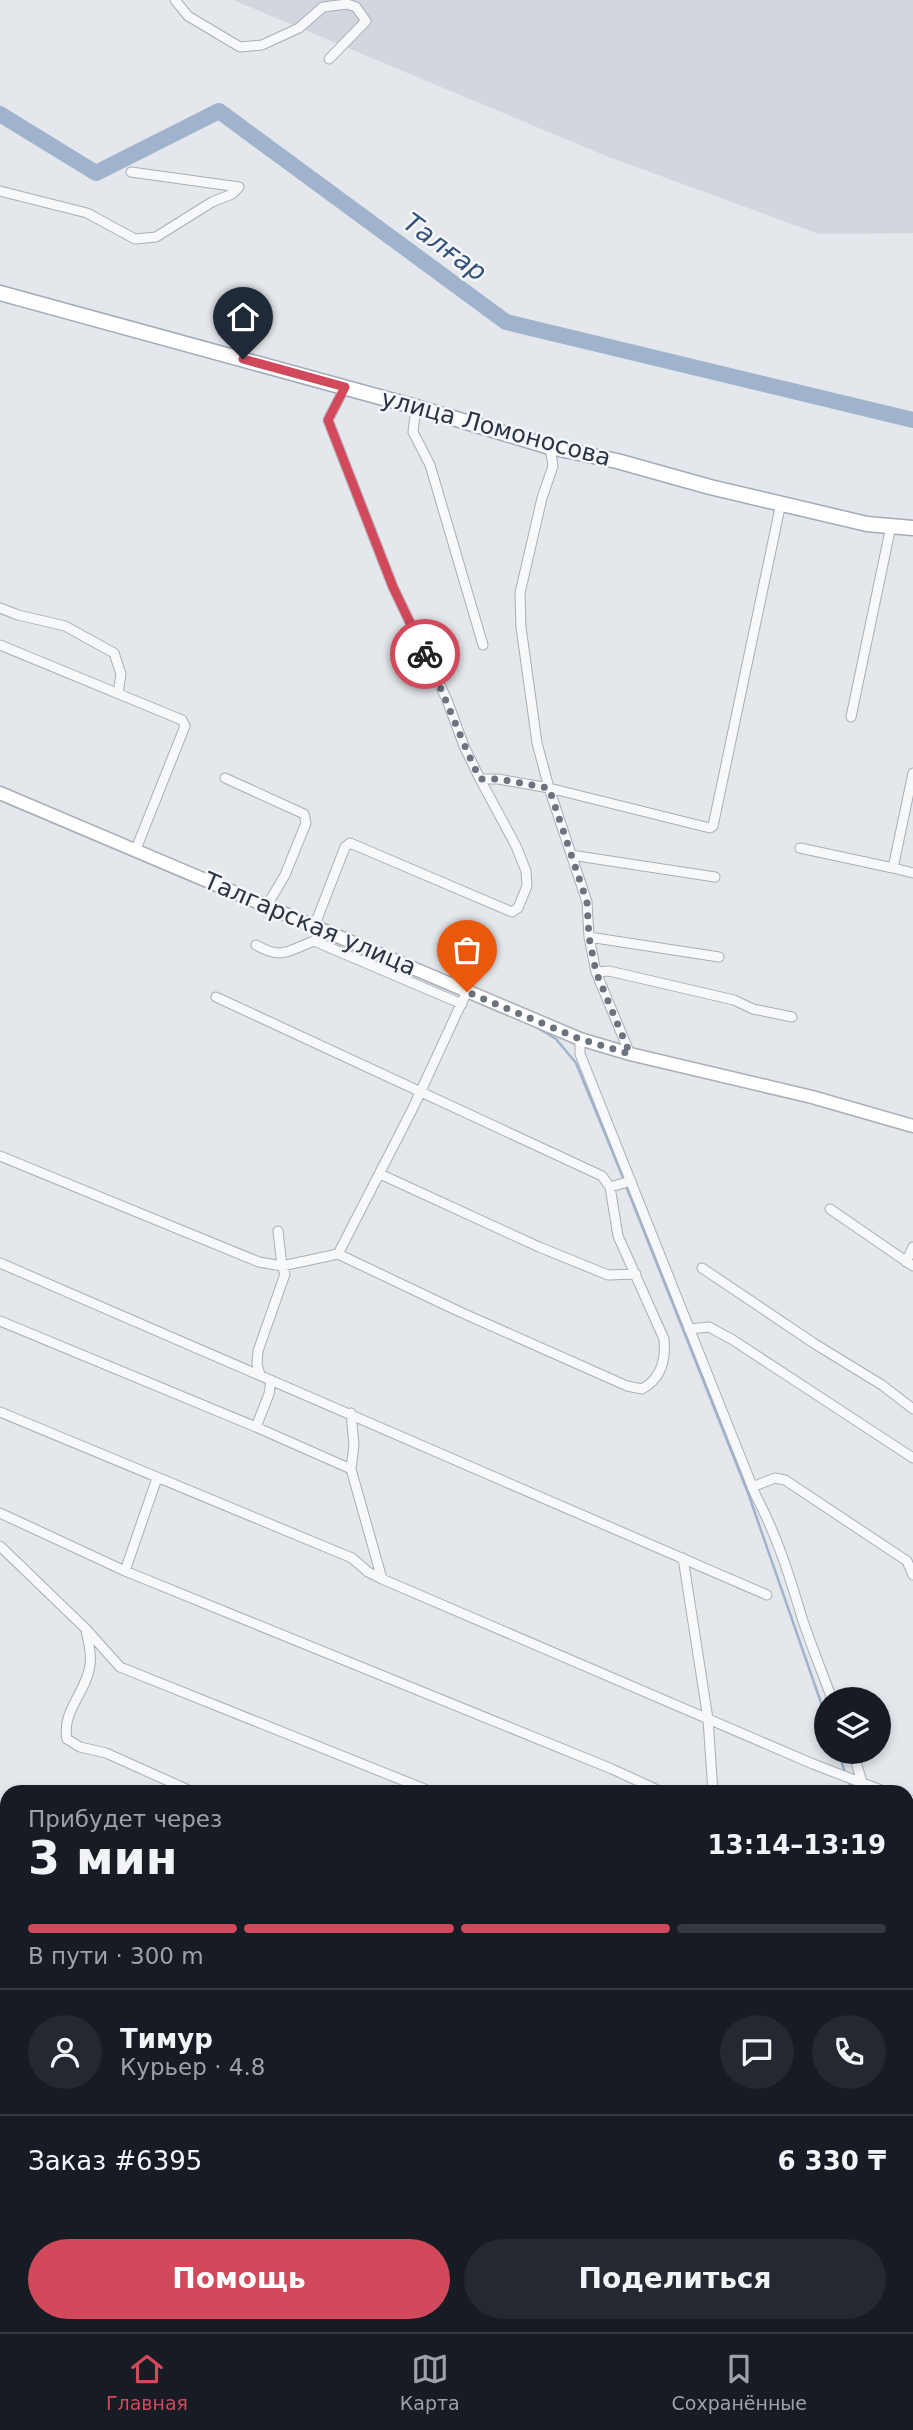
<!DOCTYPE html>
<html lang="ru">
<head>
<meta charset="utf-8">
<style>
	:root { --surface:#171b24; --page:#242831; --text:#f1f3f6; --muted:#9ea1a6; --line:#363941; --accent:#d1495b }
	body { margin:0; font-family:"DejaVu Sans",sans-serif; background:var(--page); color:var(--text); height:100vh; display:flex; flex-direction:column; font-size:26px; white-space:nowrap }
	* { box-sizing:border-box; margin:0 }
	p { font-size:23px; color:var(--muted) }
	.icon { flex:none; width:38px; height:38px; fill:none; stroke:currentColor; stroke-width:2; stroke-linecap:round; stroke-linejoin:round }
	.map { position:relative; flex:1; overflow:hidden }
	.drawer { position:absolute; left:0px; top:1785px; width:914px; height:548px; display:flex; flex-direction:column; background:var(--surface); border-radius:21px 21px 0 0; box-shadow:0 4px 10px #0003 }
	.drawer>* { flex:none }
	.fabs { position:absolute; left:814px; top:1687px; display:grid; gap:14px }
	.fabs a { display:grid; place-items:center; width:77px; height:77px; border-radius:50%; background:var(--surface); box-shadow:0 4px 10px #0003; font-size:35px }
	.pin { position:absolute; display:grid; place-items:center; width:60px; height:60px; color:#fff; margin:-72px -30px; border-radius:50% 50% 50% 0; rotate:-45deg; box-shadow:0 0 7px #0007 }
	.pin .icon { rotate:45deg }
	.courier { position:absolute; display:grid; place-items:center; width:70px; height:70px; margin:-35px; border:5px solid #d1495b; border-radius:50%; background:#fff; color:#222; box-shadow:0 2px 9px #0007 }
	.headline em { font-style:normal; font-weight:700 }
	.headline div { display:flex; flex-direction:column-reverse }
	.headline { display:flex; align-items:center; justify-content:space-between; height:119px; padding:0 28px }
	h1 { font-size:46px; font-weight:700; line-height:52px }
	.bar { display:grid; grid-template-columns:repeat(4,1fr); gap:10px 7px; align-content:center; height:84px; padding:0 28px }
	.bar i { height:9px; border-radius:5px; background:var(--line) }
	.bar .active { background:var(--accent) }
	.bar p { grid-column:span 4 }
	.line { display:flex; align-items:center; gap:18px; padding:0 28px; border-top:2px solid var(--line) }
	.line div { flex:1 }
	.round { display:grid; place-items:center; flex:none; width:74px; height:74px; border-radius:37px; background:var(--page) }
	.primary-button { display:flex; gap:14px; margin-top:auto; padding:14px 28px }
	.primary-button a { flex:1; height:80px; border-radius:42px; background:var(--accent); color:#fff; font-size:28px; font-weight:700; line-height:80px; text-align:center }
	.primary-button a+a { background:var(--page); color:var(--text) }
	.tab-bar { display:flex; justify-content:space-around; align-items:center; height:98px; border-top:2px solid var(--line); background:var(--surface); font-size:19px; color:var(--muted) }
	.tab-bar a { display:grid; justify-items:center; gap:4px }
	.tab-bar .active { color:var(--accent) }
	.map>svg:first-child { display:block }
	.built { fill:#d2d6de }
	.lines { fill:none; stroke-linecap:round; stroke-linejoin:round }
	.stream { stroke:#9fb4cc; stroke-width:2.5 }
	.river { stroke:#9fb4cc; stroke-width:16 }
	.street-casing { stroke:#a9aeb7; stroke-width:11 }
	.secondary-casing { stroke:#a9aeb7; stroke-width:15 }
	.primary-casing { stroke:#a3abb8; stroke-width:17 }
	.street { stroke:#f7f8fa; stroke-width:9 }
	.secondary { stroke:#fff; stroke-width:12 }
	.primary { stroke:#fff; stroke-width:14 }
	.done { stroke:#6c737f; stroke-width:7; stroke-dasharray:0 12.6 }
	.route { stroke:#d1495b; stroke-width:9 }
	.labels { text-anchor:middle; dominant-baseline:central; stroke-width:5; stroke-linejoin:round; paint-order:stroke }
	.street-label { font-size:24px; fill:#2b3445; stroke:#f4f6f9 }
	.water-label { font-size:26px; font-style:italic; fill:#34527a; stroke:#f4f6f9 }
</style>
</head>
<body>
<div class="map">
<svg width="913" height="2332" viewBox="0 0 913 2332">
	<rect width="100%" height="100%" fill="#e4e7ec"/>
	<path class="built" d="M233,0H913V233L819,234L606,156Z"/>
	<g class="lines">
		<path class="stream" d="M0,800L239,901
			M538,1028L556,1039L576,1063L624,1180
			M626,1186L748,1493L826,1717
			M838,1752L845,1772
			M849,1782L852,1792
			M906,1951L913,1970"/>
		<path class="river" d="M0,114L96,173L219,111L506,322L913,420"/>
		<g class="street-casing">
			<path id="street" d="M175,0L188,16L240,47L262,45L299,28L323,7L347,4L356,7L366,21L329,59
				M0,191L87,213L135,239L156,237L212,202L232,194L239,187L131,172
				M416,407L413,432L430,465L483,645
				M0,608L18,615L65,626L114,653L121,674L118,693
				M0,645L182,720L185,726L136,849
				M851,717L891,526
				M913,773L893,868L913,873
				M225,778L304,814L306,823L285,875L266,907
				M480,779H498L549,788L537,743L521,627L520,593L542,498L553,466L550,447
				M800,848L893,868
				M571,855L715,877
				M314,927L345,847L350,843L512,912L518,908L527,886L526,871L516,846L480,779L464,746L447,700L393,587L328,420L345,387
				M589,937L719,957
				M256,945C282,960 287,951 314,941L462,1004
				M596,972L609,971L734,1000L753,1009L792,1017
				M216,997L587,1169L602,1176L610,1187L631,1181
				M580,1039V1054L756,1496C777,1536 789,1574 802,1618C811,1645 822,1672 832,1699
				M630,1054L596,972L589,937L587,902L549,788L710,828L713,826L781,503
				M0,1156L259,1262L282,1266L338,1254L413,1108L467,991
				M380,1174L539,1247L608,1275L636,1274
				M830,1209L913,1266
				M338,1254L458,1311L627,1386L642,1389C661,1379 666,1360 664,1339L618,1236L610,1187
				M906,1262L913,1247
				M0,1263L767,1595
				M702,1268L815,1344L882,1385L913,1409
				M0,1321L256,1427L351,1469L382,1579
				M689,1329L709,1327L733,1340L913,1458
				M260,1375L257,1364L258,1351L285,1274L282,1266L278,1231
				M0,1412L352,1558L368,1572L382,1579L813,1764L886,1792
				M256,1427L269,1394L271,1380
				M351,1469L354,1445L351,1413
				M752,1487L775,1478L785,1480L907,1561L913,1575
				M0,1513L125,1571L612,1769L662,1792
				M0,1546L86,1629L120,1667L432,1792
				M683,1558L708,1719L713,1792
				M125,1571L157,1478
				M86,1630C88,1641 92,1653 90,1665C87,1691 61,1712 67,1739L80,1747L106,1753L193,1792
				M853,1752L865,1792
				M906,1799L913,1801
				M0,1809L7,1811
				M906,1905L913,1920
				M906,1994L913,1997
				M906,2097L913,2100
				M906,2192L913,2194
				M906,2292L913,2295
				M596,2326L608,2332
				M784,2326L796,2332
				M519,2332V2326
				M571,2332L572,2326"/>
		</g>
		<g class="secondary-casing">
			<path id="secondary" d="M0,793L580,1039L630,1054L812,1097L913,1126"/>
		</g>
		<g class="primary-casing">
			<path id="primary" d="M0,293L416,407L550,447L617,461L710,487L867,524L913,528"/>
		</g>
		<use href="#street" class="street"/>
		<use href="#secondary" class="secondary"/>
		<use href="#primary" class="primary"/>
	</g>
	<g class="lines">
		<path class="done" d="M425,654C445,695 460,738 480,779H498L549,788L587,902L589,937L596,972L630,1054L580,1039L467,992"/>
		<path class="route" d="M243,359L345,387L328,420L393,587L425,654"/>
	</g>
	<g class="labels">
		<g class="street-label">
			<text transform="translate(496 428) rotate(15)">улица Ломоносова</text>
			<text transform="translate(310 924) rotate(23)">Талгарская улица</text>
		</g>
		<g class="water-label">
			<text transform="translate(445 247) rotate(36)">Талғар</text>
		</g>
	</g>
</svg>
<div class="fabs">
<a><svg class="icon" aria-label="layers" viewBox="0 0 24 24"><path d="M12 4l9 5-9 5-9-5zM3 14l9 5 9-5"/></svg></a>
</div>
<div class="pin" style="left:467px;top:992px;background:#ea580c"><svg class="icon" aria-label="bag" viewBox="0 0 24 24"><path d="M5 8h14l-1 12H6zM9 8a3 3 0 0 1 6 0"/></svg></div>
<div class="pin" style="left:243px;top:359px;background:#1f2937"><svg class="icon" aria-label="home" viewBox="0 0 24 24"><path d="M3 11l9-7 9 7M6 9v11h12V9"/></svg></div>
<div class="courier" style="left:425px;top:654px"><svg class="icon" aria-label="bike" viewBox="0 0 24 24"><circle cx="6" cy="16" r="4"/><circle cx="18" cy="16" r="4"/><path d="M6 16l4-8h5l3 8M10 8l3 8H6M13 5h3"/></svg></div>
<section class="drawer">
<div class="headline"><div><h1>3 мин</h1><p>Прибудет через</p></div><em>13:14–13:19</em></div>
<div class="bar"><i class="active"></i><i class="active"></i><i class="active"></i><i></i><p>В пути · 300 m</p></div>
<div class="line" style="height:126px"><a class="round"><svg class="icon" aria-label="person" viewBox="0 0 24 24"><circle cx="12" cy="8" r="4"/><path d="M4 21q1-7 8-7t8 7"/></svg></a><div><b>Тимур</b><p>Курьер · 4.8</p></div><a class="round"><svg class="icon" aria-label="chat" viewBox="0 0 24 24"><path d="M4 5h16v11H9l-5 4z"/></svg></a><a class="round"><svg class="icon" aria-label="phone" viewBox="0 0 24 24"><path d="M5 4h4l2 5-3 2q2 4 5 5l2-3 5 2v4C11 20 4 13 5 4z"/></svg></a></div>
<div class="line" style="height:91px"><div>Заказ #6395</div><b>6 330 ₸</b></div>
<div class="primary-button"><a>Помощь</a><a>Поделиться</a></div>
</section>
</div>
<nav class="tab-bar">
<a class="active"><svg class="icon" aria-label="home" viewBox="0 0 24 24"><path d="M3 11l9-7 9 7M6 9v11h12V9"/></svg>Главная</a>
<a><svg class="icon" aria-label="map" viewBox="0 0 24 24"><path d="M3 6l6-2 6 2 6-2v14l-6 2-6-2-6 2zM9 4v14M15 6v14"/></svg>Карта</a>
<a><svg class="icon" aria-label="saved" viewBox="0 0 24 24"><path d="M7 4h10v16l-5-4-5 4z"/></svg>Сохранённые</a>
</nav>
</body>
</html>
